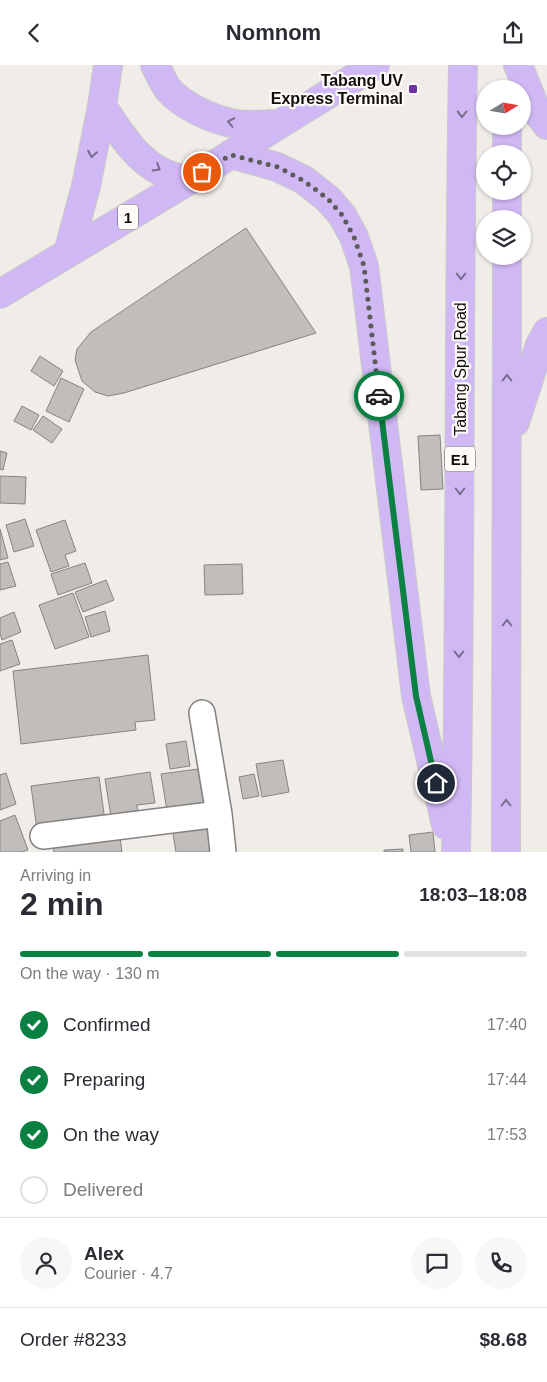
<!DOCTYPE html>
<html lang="en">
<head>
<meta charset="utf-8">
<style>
	:root { --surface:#fff; --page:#f7f7f7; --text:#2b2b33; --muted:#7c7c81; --line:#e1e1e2; --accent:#0b8043 }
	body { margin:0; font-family:Helvetica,sans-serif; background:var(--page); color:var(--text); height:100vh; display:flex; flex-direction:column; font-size:19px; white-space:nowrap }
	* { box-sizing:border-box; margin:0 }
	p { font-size:16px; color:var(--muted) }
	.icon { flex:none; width:28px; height:28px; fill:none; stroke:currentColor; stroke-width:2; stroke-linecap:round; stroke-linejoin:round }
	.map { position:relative; height:787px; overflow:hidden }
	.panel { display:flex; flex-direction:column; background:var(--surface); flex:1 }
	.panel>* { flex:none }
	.needle { width:32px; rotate:79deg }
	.fabs { position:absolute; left:476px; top:15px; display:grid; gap:10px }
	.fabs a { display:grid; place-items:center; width:55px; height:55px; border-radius:50%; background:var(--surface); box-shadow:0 1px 4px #0004; font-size:25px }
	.pin { position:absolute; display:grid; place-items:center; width:42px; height:42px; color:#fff; margin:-21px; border:2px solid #fff; border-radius:50%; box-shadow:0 1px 5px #0007 }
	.courier { position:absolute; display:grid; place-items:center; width:50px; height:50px; margin:-25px; border:4px solid #0b8043; border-radius:50%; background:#fff; color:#222; box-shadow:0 1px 6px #0007 }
	.head em { font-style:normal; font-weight:700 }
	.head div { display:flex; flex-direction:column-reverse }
	.head { display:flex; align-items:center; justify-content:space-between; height:85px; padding:0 20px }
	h1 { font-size:32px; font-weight:700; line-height:38px }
	.bar { display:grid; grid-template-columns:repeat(4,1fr); gap:8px 5px; align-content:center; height:60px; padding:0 20px }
	.bar i { height:6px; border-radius:4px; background:var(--line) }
	.bar .active { background:var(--accent) }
	.bar p { grid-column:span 4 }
	.line { display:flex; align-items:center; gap:12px; padding:0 20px; border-top:1px solid var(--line) }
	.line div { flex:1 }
	.round { display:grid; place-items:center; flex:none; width:52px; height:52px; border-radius:26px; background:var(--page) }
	ol { padding:0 20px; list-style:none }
	li { display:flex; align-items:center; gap:15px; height:55px }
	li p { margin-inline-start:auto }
	li .icon { padding:5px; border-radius:50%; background:var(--accent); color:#fff; stroke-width:4 }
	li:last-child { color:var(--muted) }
	li i { width:28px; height:28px; border:2px solid var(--line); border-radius:50% }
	header { display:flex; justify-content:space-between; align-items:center; height:65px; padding:0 20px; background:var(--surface); font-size:22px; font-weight:700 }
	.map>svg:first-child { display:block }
	.building { fill:#c0bdba; stroke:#868380 }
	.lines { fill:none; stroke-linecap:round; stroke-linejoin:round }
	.minor-casing { stroke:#85827f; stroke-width:28 }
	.highway-casing { stroke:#cacaca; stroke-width:30 }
	.minor { stroke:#fff; stroke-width:25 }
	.highway { stroke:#d0b8f5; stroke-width:28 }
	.oneway { stroke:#796b8c }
	.done { stroke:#5d5b59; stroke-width:5; stroke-dasharray:0 9 }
	.route { stroke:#0b8043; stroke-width:6 }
	.poi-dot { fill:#6d32a8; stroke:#fdfaf7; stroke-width:2 }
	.labels { text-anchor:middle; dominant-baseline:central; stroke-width:4.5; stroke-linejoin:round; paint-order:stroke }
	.shield { fill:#fdfaf7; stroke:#565452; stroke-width:1 }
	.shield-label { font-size:15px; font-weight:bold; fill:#0e0d0c }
	.poi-label { font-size:16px; font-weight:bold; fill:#0e0d0c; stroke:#fdfaf7; text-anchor:end }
	.street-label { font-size:16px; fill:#0e0d0c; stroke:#fdfaf7 }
</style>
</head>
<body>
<header><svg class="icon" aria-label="back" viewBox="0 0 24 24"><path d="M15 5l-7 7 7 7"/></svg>Nomnom<svg class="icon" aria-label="share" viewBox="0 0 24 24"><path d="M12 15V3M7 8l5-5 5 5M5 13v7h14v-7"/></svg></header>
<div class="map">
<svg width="547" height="787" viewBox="0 0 547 787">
	<rect width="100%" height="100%" fill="#f0ede9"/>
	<path class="building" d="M246,163L316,268L124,328L108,331L95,327L82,316L75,295L77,284L91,267Z
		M40,291L63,306L54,321L31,306Z
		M61,313L84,324L69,357L46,346Z
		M22,341L39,350L31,365L14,356Z
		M43,351L62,364L52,378L33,365Z
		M440,370L443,424L421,425L418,371Z
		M0,386L7,388L3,405L0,404Z
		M0,411L26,412L25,439L0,438Z
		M25,454L34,481L14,487L6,460Z
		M65,455L76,486L65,490L69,501L51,507L36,465Z
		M0,464L8,493L0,495Z
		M8,497L16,521L0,525V499Z
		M85,498L92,518L58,530L51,509Z
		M242,499L243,529L205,530L204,500Z
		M106,515L114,535L83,547L75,527Z
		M73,528L89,572L55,584L39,540Z
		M105,546L110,566L91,572L85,552Z
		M14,547L21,567L2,575L0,568V553Z
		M12,575L20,599L0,606V579Z
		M148,590L155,655L135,657L136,665L21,679L13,606Z
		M186,676L190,701L170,704L166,679Z
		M283,695L289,727L262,732L256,699Z
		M198,704L205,746L168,752L161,709Z
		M150,707L155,738L137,740L138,748L111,752L105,714Z
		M6,708L16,739L0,745V710Z
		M254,709L259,731L243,734L239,712Z
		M99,712L105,756L37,765L31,721Z
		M15,750L28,785L22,787H0V756Z
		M216,757L220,787H176L172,763Z
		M119,766L122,787H54L50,773Z
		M433,767L435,787H411L409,770Z
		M403,784V787H384V785Z"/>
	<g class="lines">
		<g class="minor-casing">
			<path id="minor" d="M202,648L219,749L223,787
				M43,771L219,749"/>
		</g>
		<g class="highway-casing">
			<path id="highway" d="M155,0C159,8 163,17 168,24C182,41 215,56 237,59C251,61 266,59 280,59
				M518,0L537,47L547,60
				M102,41C118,65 135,94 162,107C170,111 179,113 188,116
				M507,61V89
				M231,89L277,102L304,115L328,134L342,150L354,172L364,201L416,631L446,760
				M507,126V154
				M68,188L86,121L102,41L108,0
				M0,229L188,116L375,0
				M515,357L540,280L547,267
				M456,787C461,525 458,262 463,0
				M506,787L507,191"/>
		</g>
		<use href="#minor" class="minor"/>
		<use href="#highway" class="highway"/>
	</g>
	<defs><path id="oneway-chevron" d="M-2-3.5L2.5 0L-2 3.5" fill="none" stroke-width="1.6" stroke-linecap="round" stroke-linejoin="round" transform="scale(1.25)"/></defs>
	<g class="oneway">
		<use href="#oneway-chevron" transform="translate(462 49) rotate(91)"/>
		<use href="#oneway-chevron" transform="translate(231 57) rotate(-168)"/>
		<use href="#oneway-chevron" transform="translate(92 89) rotate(101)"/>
		<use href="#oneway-chevron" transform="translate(157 103) rotate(31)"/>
		<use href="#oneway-chevron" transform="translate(461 211) rotate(90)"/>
		<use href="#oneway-chevron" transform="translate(507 313) rotate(-90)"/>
		<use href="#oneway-chevron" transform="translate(460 426) rotate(90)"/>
		<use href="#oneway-chevron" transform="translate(507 558) rotate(-90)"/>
		<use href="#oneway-chevron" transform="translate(459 589) rotate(90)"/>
		<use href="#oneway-chevron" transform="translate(506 738) rotate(-90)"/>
	</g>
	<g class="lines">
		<path class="done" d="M202,107L231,90L278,102L304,116L328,134L342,150L354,172L364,201L379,331"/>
		<path class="route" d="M379,331L416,631L436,718"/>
	</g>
	<rect class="poi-dot" x="408" y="19" width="10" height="10" rx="2.5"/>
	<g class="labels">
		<g class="shield">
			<rect x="118" y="139.5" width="20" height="25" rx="4"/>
			<rect x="445" y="381.5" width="30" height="25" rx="4"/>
		</g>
		<g class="shield-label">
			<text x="128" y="152">1</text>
			<text x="460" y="394">E1</text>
		</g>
		<g class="poi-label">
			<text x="403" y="15">Tabang UV<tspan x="403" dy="18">Express Terminal</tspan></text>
		</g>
		<g class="street-label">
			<text transform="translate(460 304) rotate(-90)">Tabang Spur Road</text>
		</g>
	</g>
</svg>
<div class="fabs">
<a><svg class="needle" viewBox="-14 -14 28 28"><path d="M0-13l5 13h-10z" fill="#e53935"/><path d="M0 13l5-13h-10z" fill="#7c7c81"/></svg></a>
<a><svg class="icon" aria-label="locate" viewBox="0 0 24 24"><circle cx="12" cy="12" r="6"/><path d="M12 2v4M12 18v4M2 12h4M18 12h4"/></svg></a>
<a><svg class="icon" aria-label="layers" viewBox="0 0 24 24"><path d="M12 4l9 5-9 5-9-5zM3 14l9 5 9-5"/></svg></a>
</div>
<div class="pin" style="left:202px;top:107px;background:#ea580c"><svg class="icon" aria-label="bag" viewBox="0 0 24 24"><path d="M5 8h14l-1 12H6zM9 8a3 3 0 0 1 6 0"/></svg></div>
<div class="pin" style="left:436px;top:718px;background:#1f2937"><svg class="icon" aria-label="home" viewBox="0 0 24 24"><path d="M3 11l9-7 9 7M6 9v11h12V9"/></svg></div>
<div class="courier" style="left:379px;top:331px"><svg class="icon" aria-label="car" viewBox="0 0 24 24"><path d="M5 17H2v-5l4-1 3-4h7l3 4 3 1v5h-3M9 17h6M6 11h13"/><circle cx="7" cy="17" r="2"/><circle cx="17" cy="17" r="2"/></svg></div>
</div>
<section class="panel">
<div class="head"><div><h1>2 min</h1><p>Arriving in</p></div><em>18:03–18:08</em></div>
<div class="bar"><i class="active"></i><i class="active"></i><i class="active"></i><i></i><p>On the way · 130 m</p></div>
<ol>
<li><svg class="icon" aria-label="check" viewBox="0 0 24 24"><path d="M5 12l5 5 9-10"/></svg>Confirmed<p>17:40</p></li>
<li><svg class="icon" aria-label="check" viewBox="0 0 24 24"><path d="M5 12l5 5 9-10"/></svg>Preparing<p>17:44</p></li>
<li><svg class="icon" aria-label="check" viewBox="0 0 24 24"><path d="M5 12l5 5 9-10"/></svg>On the way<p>17:53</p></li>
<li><i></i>Delivered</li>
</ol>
<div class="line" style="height:90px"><a class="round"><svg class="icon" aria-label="person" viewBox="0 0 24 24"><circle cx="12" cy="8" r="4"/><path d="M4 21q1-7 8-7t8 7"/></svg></a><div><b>Alex</b><p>Courier · 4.7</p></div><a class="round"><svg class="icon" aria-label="chat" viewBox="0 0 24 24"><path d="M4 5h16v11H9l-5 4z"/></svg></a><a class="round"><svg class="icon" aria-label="phone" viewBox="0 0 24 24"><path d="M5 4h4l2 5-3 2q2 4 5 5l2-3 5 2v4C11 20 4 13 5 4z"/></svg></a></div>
<div class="line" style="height:65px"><div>Order #8233</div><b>$8.68</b></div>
</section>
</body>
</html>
